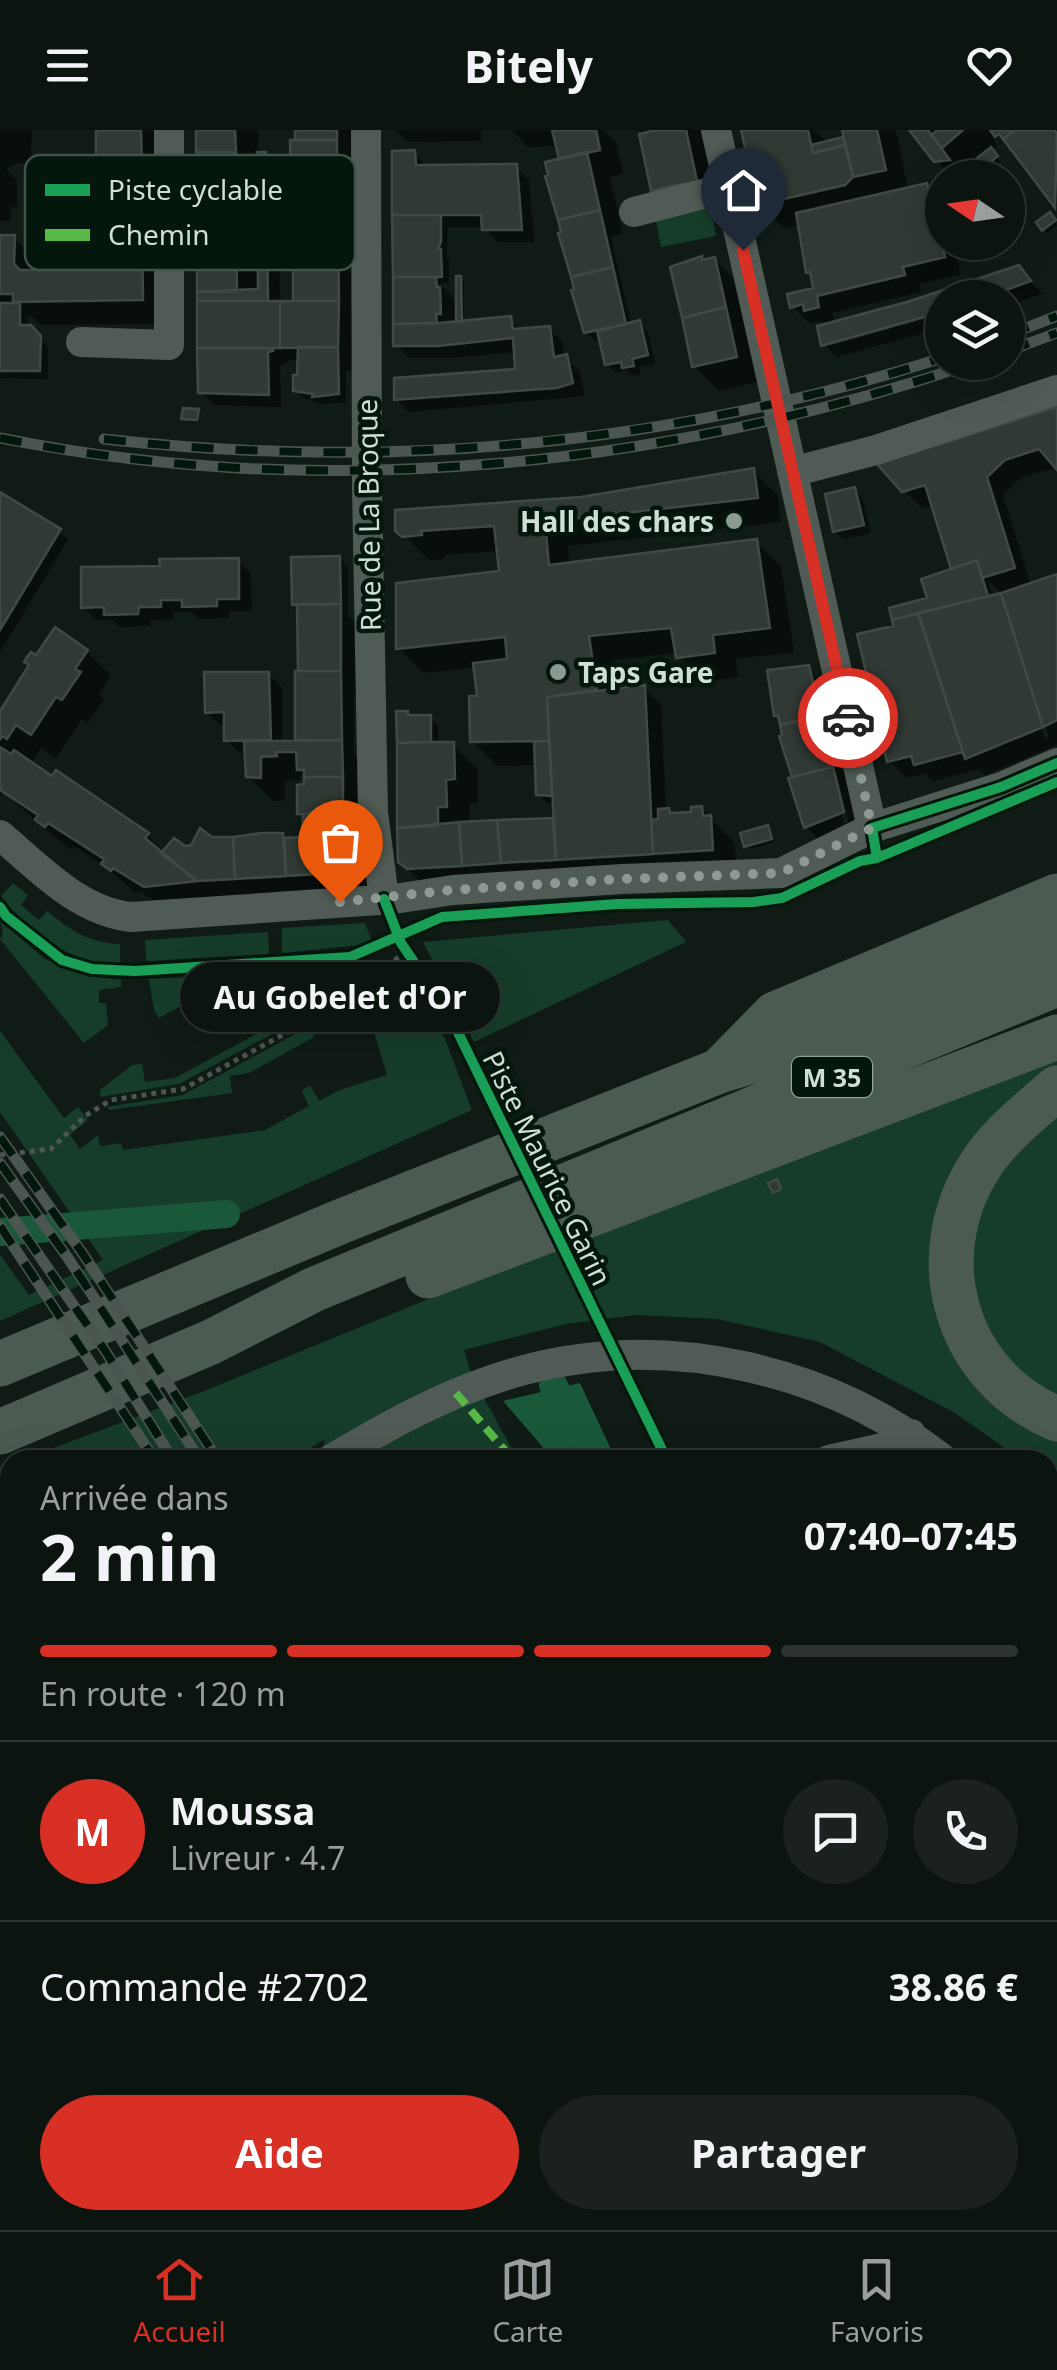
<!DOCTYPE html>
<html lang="fr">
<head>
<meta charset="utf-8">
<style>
	:root { --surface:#0c1410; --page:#1a211e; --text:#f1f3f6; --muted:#9a9e9f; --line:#2c3330; --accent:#d93025 }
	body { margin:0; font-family:"Noto Sans",sans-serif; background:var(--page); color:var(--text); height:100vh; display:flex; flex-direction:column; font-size:38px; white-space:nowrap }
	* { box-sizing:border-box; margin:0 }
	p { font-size:32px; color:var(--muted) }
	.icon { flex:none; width:55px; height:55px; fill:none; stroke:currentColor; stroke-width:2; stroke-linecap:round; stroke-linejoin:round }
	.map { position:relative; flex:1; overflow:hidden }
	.details { position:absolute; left:0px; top:1320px; width:1058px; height:780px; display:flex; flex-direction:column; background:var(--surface); border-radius:30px 30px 0 0; box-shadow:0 10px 40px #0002,0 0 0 2px var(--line) }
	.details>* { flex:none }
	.needle { width:65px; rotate:283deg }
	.tools { position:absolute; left:925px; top:30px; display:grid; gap:20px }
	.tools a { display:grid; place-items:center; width:100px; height:100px; border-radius:50%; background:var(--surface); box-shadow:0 10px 40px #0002,0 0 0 2px var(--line); font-size:50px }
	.pin { position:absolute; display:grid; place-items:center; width:85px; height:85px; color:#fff; margin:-102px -42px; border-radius:50% 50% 50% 0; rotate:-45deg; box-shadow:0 0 10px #0007 }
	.pin .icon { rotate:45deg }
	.courier { position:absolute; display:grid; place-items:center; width:100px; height:100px; margin:-50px; border:8px solid #d93025; border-radius:50%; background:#fff; color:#222; box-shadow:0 2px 12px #0007 }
	.bubble { position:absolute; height:70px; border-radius:35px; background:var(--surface); box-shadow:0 10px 40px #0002,0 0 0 2px var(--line); font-size:32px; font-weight:700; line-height:70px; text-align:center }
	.overview em { font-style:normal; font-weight:700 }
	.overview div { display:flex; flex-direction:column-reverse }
	.overview { display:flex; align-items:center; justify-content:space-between; height:170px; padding:0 40px }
	h1 { font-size:65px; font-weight:700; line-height:75px }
	.bar { display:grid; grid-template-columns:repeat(4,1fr); gap:15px 10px; align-content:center; height:120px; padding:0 40px }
	.bar i { height:12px; border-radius:8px; background:var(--line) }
	.bar .active { background:var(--accent) }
	.bar p { grid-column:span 4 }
	.line { display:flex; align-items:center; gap:25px; padding:0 40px; border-top:2px solid var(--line) }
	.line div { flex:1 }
	.round { display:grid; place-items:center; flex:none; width:105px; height:105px; border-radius:52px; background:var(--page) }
	.action { display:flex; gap:20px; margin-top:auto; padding:20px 40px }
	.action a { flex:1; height:115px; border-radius:60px; background:var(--accent); color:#fff; font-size:40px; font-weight:700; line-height:115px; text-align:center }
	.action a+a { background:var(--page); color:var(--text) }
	header { display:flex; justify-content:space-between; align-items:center; height:130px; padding:0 40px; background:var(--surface); font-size:45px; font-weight:700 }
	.menu { display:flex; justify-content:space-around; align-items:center; height:140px; border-top:2px solid var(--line); background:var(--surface); font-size:28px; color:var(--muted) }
	.menu a { display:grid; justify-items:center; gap:5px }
	.menu .active { color:var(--accent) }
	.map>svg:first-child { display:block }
	.green { fill:#163d29 }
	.water { fill:#19593a }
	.shadow { fill:#0007; fill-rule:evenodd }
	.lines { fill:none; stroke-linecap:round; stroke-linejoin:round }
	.canal { stroke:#19593a; stroke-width:28 }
	.building { fill:#303934; stroke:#404a44; stroke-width:2.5 }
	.path { stroke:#4d5651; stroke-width:5; stroke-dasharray:5 5; stroke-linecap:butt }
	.minor { stroke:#515b56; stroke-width:30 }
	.highway { stroke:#4c5b51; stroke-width:45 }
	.rail-casing { stroke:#4c5650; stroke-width:11 }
	.rail { stroke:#03170c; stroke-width:8; stroke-dasharray:22; stroke-linecap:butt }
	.quiet { stroke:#58b947; stroke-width:8; stroke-dasharray:15 8; stroke-linecap:butt }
	.cycleway-casing { stroke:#03170c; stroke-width:16 }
	.cycleway { stroke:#1a9f57; stroke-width:10 }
	.done { stroke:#8d9a92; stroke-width:10; stroke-dasharray:0 18 }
	.route { stroke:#d93025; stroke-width:12 }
	.poi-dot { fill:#8d9a92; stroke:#03170c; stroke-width:4 }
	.labels { text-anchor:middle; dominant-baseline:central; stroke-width:9; stroke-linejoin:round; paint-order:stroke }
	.shield { fill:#03170c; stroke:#93a299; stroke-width:2.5 }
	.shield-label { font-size:25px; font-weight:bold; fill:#d1ded6 }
	.street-label { font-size:28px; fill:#d1ded6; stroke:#03170c }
	.poi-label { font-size:28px; font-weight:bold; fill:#d1ded6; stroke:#03170c; text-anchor:end }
	.key { fill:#03170c; stroke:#415349; stroke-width:2.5 }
	.key-label { font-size:28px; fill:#d1ded6 }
</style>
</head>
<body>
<header><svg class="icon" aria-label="menu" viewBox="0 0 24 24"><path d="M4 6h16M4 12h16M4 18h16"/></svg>Bitely<svg class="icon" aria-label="heart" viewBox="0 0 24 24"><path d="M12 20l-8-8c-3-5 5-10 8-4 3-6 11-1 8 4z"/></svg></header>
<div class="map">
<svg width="1057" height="2100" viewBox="0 0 1057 2100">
	<rect width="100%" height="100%" fill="#101b15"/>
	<path class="green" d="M711,75L716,106L661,117L655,86Z
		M13,753L28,765L21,775L39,790L47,781C70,800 89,813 120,814V834C72,835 29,804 1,766Z
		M668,790L686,812L474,912L423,812Z
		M0,791L45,829L87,846L121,850V857L99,860V873H106L108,895L84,913L0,809L3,804Z
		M365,793L371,809L360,815L282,823V798Z
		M268,802L269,824L146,831L145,810Z
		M350,835L355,852L308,878L300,861L285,853L284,838Z
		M401,840L445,909L472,980L0,1191V1125L29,1165L103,1130L0,982V901L64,988L78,977L88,990L70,1005L80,1019L98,1005L100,1016L121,1013L123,1020L265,1000L309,976L302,961L310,955L319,971L340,960L387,945L370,888L325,903L316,889Z
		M273,843L283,863L300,878L304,887L179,954L100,967V960L132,935L142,934L145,952L175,948L286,888L269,850L234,869L224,853L159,888L154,880L149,849Z
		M310,896L314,907L249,943L230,946L232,963L109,980L107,977L183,965Z
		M1057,928V942L935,1125L1057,1308V1355L1048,1348V1330H1022L955,1283L820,1212L717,1189L636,1185L566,1194L464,1220L472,1246L518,1330H321L325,1309L291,1330H22L199,1263L692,1061Z
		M1057,985V1270L998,1223L976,1174L972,1100L1001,1036Z
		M10,1335V1491L0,1497V1338Z
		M0,1540L10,1547V1599L0,1580Z
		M1057,1588V2100H791L789,2090H1048V1599Z
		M0,1599L10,1618V2090H514L518,2100H0Z
		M598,2090H652L655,2100H602Z"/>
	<path class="water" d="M580,1253L616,1330H550L542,1316L503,1271Z
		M691,2090H734L737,2100H694Z"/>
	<path class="shadow" d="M0,0H32L31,33H17L6,39L17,50V77H11L10,91H0Z
		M98,0H165L167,194L40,195L32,187H27V197L48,217V249L0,248V107L14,108L42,135L87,129L92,133H100L105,106L99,100Z
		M198,0H258V24H265L278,37L280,173H296L299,62L293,56L298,0H358L362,240L346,241V272L323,274L304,268L296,260L300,234L295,229L280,235L281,277L214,275L201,262Z
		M396,0H481V11L407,12Z
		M512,0H604L616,12L623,44L610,47L623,104L611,107L631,195L639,193L648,202L655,233L639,237L641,244L633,246L627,240L616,243L608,234L602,209L595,211L587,202L577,161L558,16L528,17Z
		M640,0H703L720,75L678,85L654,60Z
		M744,0H814L828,13L842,9L848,15L844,0H896L908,60L926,56L942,72V112H953L961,144L919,154L921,162L832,183L835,194L908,174L1018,138L1042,164L1008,176V168H942V179L830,211V216L942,184V198L837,227L824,214V197L819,191L810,194L792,176L816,160L813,146L808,142L800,95L785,99L761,74Z
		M909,0H1057V77L1022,30L999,7L994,11L997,16L992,21L1000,31L979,46L972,38L965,44L967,48H953Z
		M414,23L428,37H516L529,50L534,112H497L484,97H448L446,127L449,130V154H440L458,173L460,149L464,152V193L510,189L522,201L549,198L563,212L564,227L579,240L585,266L409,282L396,269L518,241L516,222L453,228H409L396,214L394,24Z
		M1050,85L1057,96L1047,103L1040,93Z
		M714,129L739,154L761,251L719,261L695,236Z
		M1057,280V337L1022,347L1003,365L1031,455L1057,447V615L985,645L979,639L933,651L925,643L907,648L889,630L895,497L930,470L954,440L934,375L922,378L904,360ZM987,449L1003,465L993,467ZM1004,482H1009L1049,608L1045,609Z
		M753,341L778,365L781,392L568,416L570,435L756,412L781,436L794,522L736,529L738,547L703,552L678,523L613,530L617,561L644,558L661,575L666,681L673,685L694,684L701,678L734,712L737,743L426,755L418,749L400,731L407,584L411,588H430L438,596V615H453L478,640V673H470V694L552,691L556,695L555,673H547L538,664L537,635L497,636L472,611L480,568L476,537L423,543L399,518L501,443L499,421L445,425V429L429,430L398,399Z
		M854,359L862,368L871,403L844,409L835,401Z
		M0,365L68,409L0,522Z
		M339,429L348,437V485L364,501L365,564H354V625L366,637L368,760L171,781L139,761L136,764L109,739L74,716L71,720L63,714L3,662L0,666V586L37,528L87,522L111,546L99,564L104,569L88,593L82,589L56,628L41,618L30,634L147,705L165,723L212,710L282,706L287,710H304L306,689L299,683L307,657L305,645H300V650L285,651L284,671H273L248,646L247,623H240L227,610V595H220L207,582L268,544L282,557V613H298V543H304L300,479L294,474Z
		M238,430L251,444L252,481H229V488L198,489L191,482H173V489L151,490L150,496L120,497L113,490H97L83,477Z
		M808,538L832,563L867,707L831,721L806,697L782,608L785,607L781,590L776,585ZM812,561H817L849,694L844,695Z
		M767,698L774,712L750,719L746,716Z
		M1048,1459L1052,1464L1055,1477L1057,1474V1501L1048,1492Z
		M1048,1573L1056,1581L1048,1592Z"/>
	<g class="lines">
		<path class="canal" d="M0,1102L226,1084
			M553,1255L596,1330"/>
	</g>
	<path class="building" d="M96,0H141L142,38L96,39Z
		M196,0H235L236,22H196Z
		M295,0H337V10H295Z
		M552,0H596L600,20L559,29Z
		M656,0H686L697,51L651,61L639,4Z
		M741,0H808L813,23L845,15L853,47L845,55L758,75Z
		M842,0H877L886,40L853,47Z
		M909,0H928L950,30L934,32Z
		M938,0H963L942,18L931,5Z
		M990,0H1015L1003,9L999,4L995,7Z
		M1015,0H1054L1057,3L1055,78L1003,9Z
		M843,7L845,15L813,23L811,15Z
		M290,10H337V57H291Z
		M991,17L998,26L974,45L967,36Z
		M415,20L416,35L517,34L522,100H482L481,85H392V21Z
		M196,22H236V99L197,100Z
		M257,22H266L268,171H197V162L258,159Z
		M587,22L600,80L558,90L545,46L548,45L545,32Z
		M927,53L945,127L903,137L905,145L817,166L819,177L804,181L803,174L790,178L787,164L813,158L810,142L806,143L796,83Z
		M600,80L613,137L571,147L558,103L561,102L558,90Z
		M1050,82L1056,90L1042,101L1036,92Z
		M392,85H441V112L438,119H441L442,147H393Z
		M293,94H338L339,171H293Z
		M236,99L237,162H197V100Z
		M142,100L143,170L13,172V164H0V105H15L14,134L20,140H39V127L88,126L89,131L98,130L97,115H102V101Z
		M702,126V130L715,127L726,177L682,188L670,137Z
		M1019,135L1031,151L984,168H942V182L821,216L817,196L907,172Z
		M613,137L626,194L584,203L571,160L574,159L571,147Z
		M456,146H461L462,191L456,192Z
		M393,147H436L437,157H440L441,184H436L437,193L393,194Z
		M197,171H280V218H197Z
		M280,171H339L338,217L280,218Z
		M0,173H20V195H31L41,206L40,241H0Z
		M726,177L737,227L692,237L682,188Z
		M511,186L513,199L550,196L554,227L567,224L573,253L557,258L394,270V248L515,239L513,208L438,216H393V194L439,193Z
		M640,190L648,225L632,229L634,236L622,238L621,232L605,235L597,201Z
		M298,217H338L339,264L312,267L313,264L293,261V245H297Z
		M197,218H273V221L268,222L269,265L198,263Z
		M1057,277V340L1039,319L1005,330L987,347L1015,438L982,448L977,430L951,439L925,355L902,362L877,334Z
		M183,278L199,279L197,290L181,289Z
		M754,338L758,368L545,392L549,435L757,409L770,498L713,505L715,523L676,528L671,498L589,506L597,560L547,567L549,611L470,612L469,566H477L473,533L507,529L505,507L396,519V453L499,441L494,396L421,401L422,405L402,407L395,401V380L581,367Z
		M855,357L864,395L833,402L825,364Z
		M0,362L61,399L0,500Z
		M340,426L341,474L292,475L291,427Z
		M239,428V469H217V476L182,477V470H161V477H139L138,484L104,485V477L81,478V437L160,436L159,429Z
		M977,430L988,466L892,490L889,478L927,468L921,449Z
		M1057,444V590L1043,597L1001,463Z
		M1001,463L1043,597L965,629L918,483Z
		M297,474H341V541H298Z
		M918,483L963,622L914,635L911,626L887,632L857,504L893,496L892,490Z
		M55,497L88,520L75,539L81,542L62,570L56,567L31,605L16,595L7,609L2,606L0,610V581L29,535L24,532L27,527L31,522L36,525Z
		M809,535L821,586L780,595L778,585L774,586L767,540Z
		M295,541H341L342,610H295Z
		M204,542H269L271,610L224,611V582L205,583Z
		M645,555L653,724L556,730L547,567Z
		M396,581H408V585H431V612L397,613Z
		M821,586L833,637L792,647L779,606L782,605L780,595Z
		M342,610L343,647H304V640H297L296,622H276L277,626L261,627V648L246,647L244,611Z
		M534,611H549L552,666L536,665Z
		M431,612H454L455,649L446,650L447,677H438V696L397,698V613Z
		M0,617L11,624L14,620L52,646L56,640L149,703L145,708L197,751L144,757L113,738L111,741L101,734L104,729L48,693L45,697L35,690L38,685L0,660Z
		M833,637L844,682L804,698L788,648Z
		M304,647H343V684H297V655L304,654Z
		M702,676L703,686L711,685L713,720L653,724L651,690L658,689V679L669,678L670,683L691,682V677Z
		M303,684H343L344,734L337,743L286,746L284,708L302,707Z
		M553,688L556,730L501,733L497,690Z
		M497,690L501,733L462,736L459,692Z
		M459,692L462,736L407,739L398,732L397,698Z
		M768,695L772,709L744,717L740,703Z
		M200,698L212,707H233L235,749L197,751L161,723L174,708L185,716L191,715Z
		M261,703H283L286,746L235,749L233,707Z
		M777,1049L781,1059L773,1063L768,1053Z
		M1057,1470V1502L1048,1494V1482Z
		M1048,1507L1057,1514L1055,1525L1048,1520Z"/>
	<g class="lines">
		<path class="path" d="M0,1025L51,1019L85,986L111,970L183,959L310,890L406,822
			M0,1591L10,1611
			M1048,1622L1057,1611
			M0,1674L10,1665
			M1048,1686L1057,1676
			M1048,1733L1057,1759
			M1048,1802L1057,1798
			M0,1958L10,1966
			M1048,1966L1057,1981
			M1048,2041L1057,2034
			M162,2090L174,2100
			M411,2090L415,2100"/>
		<path class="minor" d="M366,0L367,356L373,682L384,769
			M716,0L872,698
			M634,82L730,57
			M81,212L169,215V0
			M792,342L876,320L1057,260
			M0,705C39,738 78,781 131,787L394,769L453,760L622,749L781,743L872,698L1001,657L1057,633
			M330,1330C392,1293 453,1259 524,1240C668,1202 828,1238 944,1330
			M829,1330L883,1318L911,1304
			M1048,1412L1057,1420
			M4,1516L10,1528"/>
		<path class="highway" d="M724,936L775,884L1057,766
			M1057,958C1033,979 1005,1001 986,1027C919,1120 952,1245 1057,1289
			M428,1146L1057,907
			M0,1234L342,1091L719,941L789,920L1057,810
			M0,1302L211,1212L315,1159L1057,854"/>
		<g class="rail-casing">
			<path id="rail" d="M1008,205L1057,186
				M1008,221L1057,203
				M0,308C323,373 666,337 977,232
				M104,309C388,341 670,315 942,228
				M0,1007L83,1124L218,1330
				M0,1033L68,1128L200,1330
				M0,1069L106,1222L173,1330
				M0,1096L155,1330
				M527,2090L531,2100
				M544,2090L548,2100
				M567,2090L571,2100
				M583,2090L587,2100"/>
		</g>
		<use href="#rail" class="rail"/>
		<path class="quiet" d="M456,1263L513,1330
			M651,2090L653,2100"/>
		<g class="cycleway-casing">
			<path id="cycleway" d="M877,728L872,698L1001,657L1057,633
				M384,769L401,813L448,882L667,1330
				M0,777L6,786L62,830L92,839L135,841L350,827L442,787L617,774L753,772L782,768L860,731L877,728L1057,652"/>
		</g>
		<use href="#cycleway" class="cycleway"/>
	</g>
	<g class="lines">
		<path class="done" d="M340,772L452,760L622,749L781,743L872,698L848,588"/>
		<path class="route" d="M743,120L848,588"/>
	</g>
	<g class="poi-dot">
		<circle cx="734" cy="391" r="10"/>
		<circle cx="558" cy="542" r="10"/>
	</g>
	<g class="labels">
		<rect class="shield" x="792" y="927" width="80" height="40" rx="8"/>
		<g class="shield-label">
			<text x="832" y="947">M 35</text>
		</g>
		<g class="street-label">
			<text transform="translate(368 385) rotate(-91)">Rue de La Broque</text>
			<text transform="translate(548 1038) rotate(64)">Piste Maurice Garin</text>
		</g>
		<g class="poi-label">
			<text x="714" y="391">Hall des chars</text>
			<text x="578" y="542" text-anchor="start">Taps Gare</text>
		</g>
	</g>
	<rect x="25" y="25" width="330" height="115" rx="15" class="key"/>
	<rect x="45" y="54" width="45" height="12" fill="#1a9f57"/>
	<rect x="45" y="99" width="45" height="12" fill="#58b947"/>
	<g class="key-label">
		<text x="108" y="70">Piste cyclable</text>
		<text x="108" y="115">Chemin</text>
	</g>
</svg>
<div class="tools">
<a><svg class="needle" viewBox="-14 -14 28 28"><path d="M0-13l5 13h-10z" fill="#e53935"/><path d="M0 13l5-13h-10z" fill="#9a9e9f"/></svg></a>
<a><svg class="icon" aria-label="layers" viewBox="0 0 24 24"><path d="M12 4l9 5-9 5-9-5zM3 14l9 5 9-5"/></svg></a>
</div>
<div class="pin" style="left:340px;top:772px;background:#ea580c"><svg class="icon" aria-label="bag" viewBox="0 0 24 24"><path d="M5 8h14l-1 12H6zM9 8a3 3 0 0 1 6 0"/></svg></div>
<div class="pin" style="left:743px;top:120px;background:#1f2937"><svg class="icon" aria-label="home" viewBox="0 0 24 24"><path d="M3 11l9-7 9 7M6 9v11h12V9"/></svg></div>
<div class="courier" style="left:848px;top:588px"><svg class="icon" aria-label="car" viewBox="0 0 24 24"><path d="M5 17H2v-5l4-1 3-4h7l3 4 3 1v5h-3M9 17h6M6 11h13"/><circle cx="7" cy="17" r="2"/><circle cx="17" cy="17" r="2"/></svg></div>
<div class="bubble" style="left:180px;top:832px;width:320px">Au Gobelet d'Or</div>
<section class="details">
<div class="overview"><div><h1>2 min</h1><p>Arrivée dans</p></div><em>07:40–07:45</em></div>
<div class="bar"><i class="active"></i><i class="active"></i><i class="active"></i><i></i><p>En route · 120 m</p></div>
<div class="line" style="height:180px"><b class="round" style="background:var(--accent);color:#fff">M</b><div><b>Moussa</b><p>Livreur · 4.7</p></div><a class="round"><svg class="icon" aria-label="chat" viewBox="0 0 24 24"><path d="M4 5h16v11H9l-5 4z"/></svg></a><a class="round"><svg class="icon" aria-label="phone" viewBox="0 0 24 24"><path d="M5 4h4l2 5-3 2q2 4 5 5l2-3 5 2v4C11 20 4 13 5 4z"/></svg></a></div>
<div class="line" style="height:130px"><div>Commande #2702</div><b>38.86 €</b></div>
<div class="action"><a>Aide</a><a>Partager</a></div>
</section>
</div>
<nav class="menu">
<a class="active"><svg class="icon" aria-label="home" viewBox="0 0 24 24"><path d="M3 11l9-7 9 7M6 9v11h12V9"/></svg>Accueil</a>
<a><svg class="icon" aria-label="map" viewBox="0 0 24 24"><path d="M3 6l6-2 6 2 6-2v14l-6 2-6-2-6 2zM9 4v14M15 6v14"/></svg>Carte</a>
<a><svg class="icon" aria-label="saved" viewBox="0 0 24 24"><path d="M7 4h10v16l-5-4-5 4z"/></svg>Favoris</a>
</nav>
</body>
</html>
